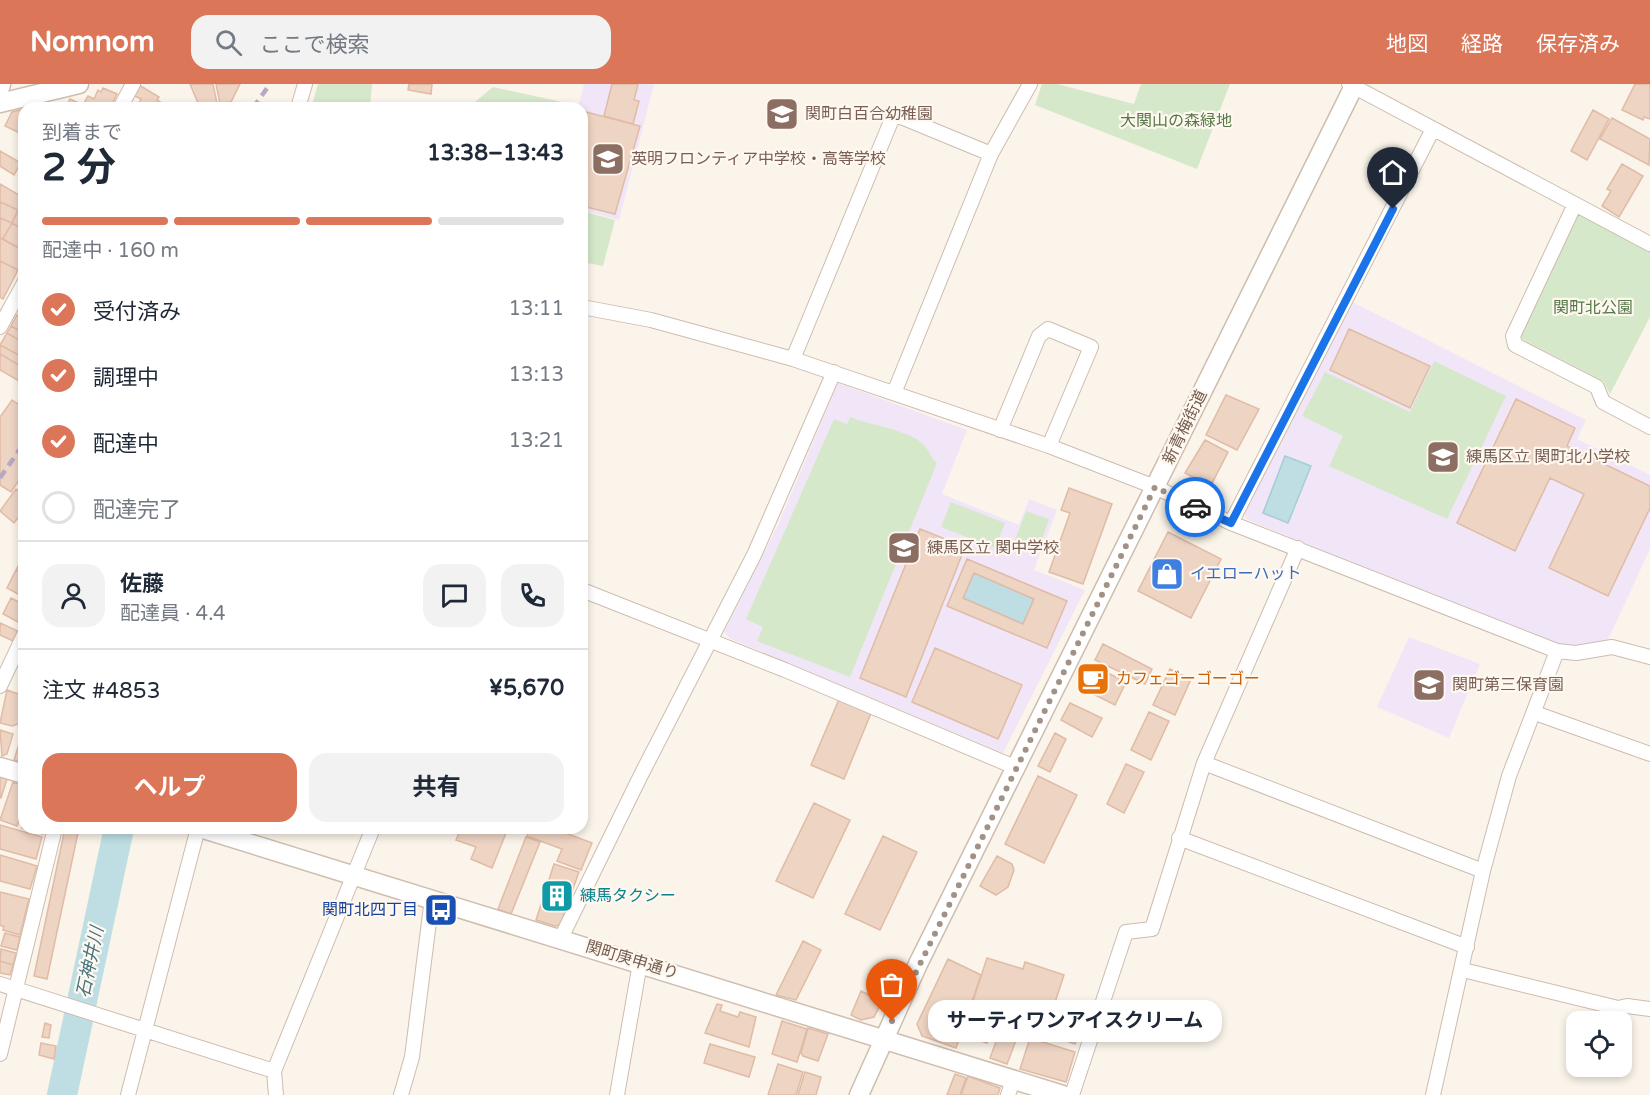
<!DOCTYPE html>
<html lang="ja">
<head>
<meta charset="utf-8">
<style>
	:root { --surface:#fff; --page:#f2f2f3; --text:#1f2937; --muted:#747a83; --line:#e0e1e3; --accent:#db7659 }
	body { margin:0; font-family:"Varela Round","Noto Sans JP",sans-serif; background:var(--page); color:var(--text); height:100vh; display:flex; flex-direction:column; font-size:22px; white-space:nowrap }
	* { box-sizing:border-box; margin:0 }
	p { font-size:20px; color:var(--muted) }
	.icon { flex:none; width:33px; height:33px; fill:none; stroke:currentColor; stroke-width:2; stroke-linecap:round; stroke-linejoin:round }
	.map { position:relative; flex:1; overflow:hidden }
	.sheet { position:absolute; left:18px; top:18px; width:570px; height:732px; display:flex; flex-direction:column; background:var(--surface); border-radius:18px; box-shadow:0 3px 9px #0003 }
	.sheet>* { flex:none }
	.fabs { position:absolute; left:1566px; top:927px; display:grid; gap:12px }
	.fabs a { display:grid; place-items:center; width:66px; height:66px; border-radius:12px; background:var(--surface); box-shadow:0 3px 9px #0003; font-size:30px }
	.pin { position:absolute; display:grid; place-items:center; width:51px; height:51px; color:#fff; margin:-62px -26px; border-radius:50% 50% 50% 0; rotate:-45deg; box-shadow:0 0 6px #0007 }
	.pin .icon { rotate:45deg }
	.courier { position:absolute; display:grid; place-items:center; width:60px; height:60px; margin:-30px; border:4px solid #1a73e8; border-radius:50%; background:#fff; color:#222; box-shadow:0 2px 8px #0007 }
	.bubble { position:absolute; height:42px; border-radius:18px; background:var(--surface); box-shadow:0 3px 9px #0003; font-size:20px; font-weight:700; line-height:42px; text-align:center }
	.head em { font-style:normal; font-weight:700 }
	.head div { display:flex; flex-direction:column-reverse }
	.head { display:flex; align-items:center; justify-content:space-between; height:102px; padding:0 24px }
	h1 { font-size:39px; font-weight:700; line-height:45px }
	.bar { display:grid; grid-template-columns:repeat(4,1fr); gap:9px 6px; align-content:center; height:72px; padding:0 24px }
	.bar i { height:8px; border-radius:4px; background:var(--line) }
	.bar .active { background:var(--accent) }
	.bar p { grid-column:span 4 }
	.line { display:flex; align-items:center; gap:15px; padding:0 24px; border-top:2px solid var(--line) }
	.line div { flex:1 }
	.round { display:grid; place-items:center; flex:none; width:63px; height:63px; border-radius:18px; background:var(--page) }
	ol { padding:0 24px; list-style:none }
	li { display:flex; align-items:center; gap:18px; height:66px }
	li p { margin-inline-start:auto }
	li .icon { padding:6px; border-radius:50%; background:var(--accent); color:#fff; stroke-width:4 }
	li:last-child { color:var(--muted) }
	li i { width:33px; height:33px; border:3px solid var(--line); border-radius:50% }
	.button { display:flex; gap:12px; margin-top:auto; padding:12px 24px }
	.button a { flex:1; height:69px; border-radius:18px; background:var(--accent); color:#fff; font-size:24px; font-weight:700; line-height:69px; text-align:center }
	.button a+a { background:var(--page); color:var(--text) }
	header { display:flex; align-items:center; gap:36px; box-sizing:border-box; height:84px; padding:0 30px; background:var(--accent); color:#fff }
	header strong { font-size:28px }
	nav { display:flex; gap:33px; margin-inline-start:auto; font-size:21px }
	.search { width:420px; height:54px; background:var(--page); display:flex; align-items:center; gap:15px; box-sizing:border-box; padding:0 21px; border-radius:18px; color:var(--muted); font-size:22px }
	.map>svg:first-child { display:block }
	.education { fill:#f1e6f8 }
	.green { fill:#d5e8c9 }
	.water { fill:#bfdee4; stroke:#a6cdd5; stroke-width:1.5 }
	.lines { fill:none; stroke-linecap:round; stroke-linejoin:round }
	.river { stroke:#bfdee4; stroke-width:30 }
	.building { fill:#eed4c3; stroke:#e0bba5; stroke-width:1.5; fill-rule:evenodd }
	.street-casing { stroke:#cdbcb0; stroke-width:16 }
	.secondary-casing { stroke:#cfbdae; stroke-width:21 }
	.street { stroke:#fff; stroke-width:14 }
	.secondary { stroke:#fff; stroke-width:18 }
	.rail { stroke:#b7a8c5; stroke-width:4.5; stroke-dasharray:9 6; stroke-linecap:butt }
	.done { stroke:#a39185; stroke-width:6; stroke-dasharray:0 10.8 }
	.route { stroke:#1a73e8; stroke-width:8 }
	.labels { text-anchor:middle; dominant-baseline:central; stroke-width:4.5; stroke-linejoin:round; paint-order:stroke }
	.education-label { font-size:16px; fill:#785e54; stroke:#fef8f0; text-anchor:start }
	.park-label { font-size:16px; fill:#567847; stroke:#fef8f0 }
	.street-label { font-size:16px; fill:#745c4f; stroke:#fef8f0 }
	.shop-label { font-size:16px; fill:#366cbe; stroke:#fef8f0; text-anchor:start }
	.food-label { font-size:16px; fill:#c56008; stroke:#fef8f0; text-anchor:start }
	.culture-label { font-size:16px; fill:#0d838f; stroke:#fef8f0; text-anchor:start }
	.transit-label { font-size:16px; fill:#164399; stroke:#fef8f0; text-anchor:end }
	.water-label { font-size:18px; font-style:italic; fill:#47757f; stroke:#fef8f0 }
</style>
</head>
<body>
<header>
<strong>Nomnom</strong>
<div class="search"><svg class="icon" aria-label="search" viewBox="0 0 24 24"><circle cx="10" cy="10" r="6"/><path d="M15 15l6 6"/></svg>ここで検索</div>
<nav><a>地図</a><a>経路</a><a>保存済み</a></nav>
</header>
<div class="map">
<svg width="1650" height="1011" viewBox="0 0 1650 1011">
	<rect width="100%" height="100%" fill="#fbf4ea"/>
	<path class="education" d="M584,0H654L619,136L582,126V24H578Z
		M1352,218L1586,336L1577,355L1650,391V465L1607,558L1584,562H1563L1439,516L1246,435L1244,429Z
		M838,299L967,346L942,410L1019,441L1029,415L1057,426L1034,486L1085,506L1003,669L731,555L724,548L779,439Z
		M1409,553L1480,580L1449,654L1377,623Z"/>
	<path class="green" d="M318,0H372L370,24H311Z
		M1042,0H1057L1134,20L1141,0H1230L1197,85L1035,21Z
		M493,3L576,21L575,24H474L475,18Z
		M582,127L615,136L603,182L582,178Z
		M1579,130L1650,166V233L1610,310L1604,298L1522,255L1521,247Z
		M1434,277L1506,312L1447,435L1329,382L1343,352L1302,332L1325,288L1410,328Z
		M850,333C869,341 909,346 923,360C929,366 930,373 937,379L850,593L757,557L763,543L746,535L834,335L847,340Z
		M951,418L1005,439L995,464L941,443Z
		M1026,427L1049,435L1037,470L1013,461Z"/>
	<path class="water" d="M1285,372L1311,382L1288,439L1263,429Z
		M974,489L1034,515L1023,540L963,514Z"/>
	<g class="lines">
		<path class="river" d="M62,1011L119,744"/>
	</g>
	<path class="building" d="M190,0H213L218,24H200Z
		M216,0H240L231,18L220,20Z
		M409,0H432L431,10L408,6Z
		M612,0H638L634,16L639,17L633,40L604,32Z
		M1635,0H1650V35L1644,33L1643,36L1622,26Z
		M139,1L159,13L157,16L170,24H136L141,15L133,11Z
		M103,4L117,10L110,24H89L83,21L88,12L94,15L98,6L101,8Z
		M70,15L83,21L89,24H65Z
		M24,25V51L5,42L12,28Z
		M1593,26L1609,35L1587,76L1571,67Z
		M586,28L640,42L615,130L582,122V42Z
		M1612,34L1650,55L1649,81L1600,55Z
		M0,67L21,79L14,91L0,82Z
		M1622,80L1643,92L1619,133L1602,122L1611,107L1607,105Z
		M0,100L24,114L18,126L0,118Z
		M24,115V146L12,139Z
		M0,118L18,126L12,139L0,134Z
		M0,134L12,139L3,155L0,154Z
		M12,139L24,146V167L3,155Z
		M0,154L24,167V174L18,186L0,177Z
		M0,177L18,186L3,215L0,213Z
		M17,231L24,235V249L11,242Z
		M11,242L24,249V259L7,249Z
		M1349,245L1430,282L1410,324L1330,286Z
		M7,249L24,259V274L0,261Z
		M0,261L24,274V284L0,270Z
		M0,270L24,284L19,297L0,286Z
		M1226,311L1259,325L1237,366L1206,351Z
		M1516,315L1575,344L1567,362L1650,402V424L1608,512L1549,484L1584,410L1550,394L1515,467L1457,439Z
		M12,316L24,324V389L11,408L0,401V333Z
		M1205,356L1228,368L1205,413L1189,405L1193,393L1185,389Z
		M1069,404L1112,420L1083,500L1049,488L1070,429L1061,426Z
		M16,405L24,411V426L14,439L0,427Z
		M920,445L965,463L906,613L860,594Z
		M1168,448L1221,475L1191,534L1138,507Z
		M22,475L24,476V490L16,486Z
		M967,475L1067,517L1047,564L947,522ZM974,489L1034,515L1023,540L963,514Z
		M16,486L24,490V499L18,510L7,504Z
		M11,514L24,521V532L20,539L3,530Z
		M0,539L18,547L13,557L0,551Z
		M1103,560L1152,585L1145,600L1095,576Z
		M935,564L1022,601L998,655L912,618Z
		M1090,580L1126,598L1115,621L1079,603Z
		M1170,585L1191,595L1175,631L1153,621Z
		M7,606L24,612V638L12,642L0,639Z
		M840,613L872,627L844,695L811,681Z
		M1070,619L1102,634L1092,653L1061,636Z
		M1149,628L1169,637L1151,676L1131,666Z
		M0,646L13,650L7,670L2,672Z
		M1055,649L1066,655L1050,688L1038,682Z
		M22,650L24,651V679L14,676Z
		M1126,680L1144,688L1124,729L1107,720Z
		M1038,692L1077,711L1044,779L1005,760Z
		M0,693L7,695L1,714H0Z
		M13,698L24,702V721L17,742L0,736Z
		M814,719L850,736L813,814L776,797Z
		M24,737V744H45L43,750L22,744Z
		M0,741L42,753L36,775L0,765Z
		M65,744H79L47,895L34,892Z
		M461,744H508L492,784L471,775L476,763L456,756Z
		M530,744H552L592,759L581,786L557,777L562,765L527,752Z
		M883,752L917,768L880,846L845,830Z
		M526,753L540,758L511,830L498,825Z
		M0,771L37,782L30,805L0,797Z
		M997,772L1012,780L1014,786L1008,803L996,811L980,802Z
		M554,780L579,788L560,841L555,842L536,836Z
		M0,808L29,815L20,851L3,846L4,843L0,841Z
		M5,849L20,853L17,866L1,862Z
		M803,857L821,866L796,916L776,911Z
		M1,865L16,869L13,881L0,877Z
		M987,874L1023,885L1025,878L1064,891L1043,955L994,939L987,959L962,951Z
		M948,875L981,891L956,964L922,952L917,940Z
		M0,877L13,881L10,891L0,889Z
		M861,907L882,917L874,933L861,936L851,931Z
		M717,920L722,921L720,927L738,933L740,928L756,933L749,963L705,949Z
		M1065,926L1084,933L1075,960L1055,953Z
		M782,937L807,945L797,978L772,970Z
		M45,939L51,941L49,954L42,953Z
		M808,944L828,950L818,977L803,972L801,969Z
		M1001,944L1018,951L1007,980L990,974Z
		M1030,954L1075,968L1066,998L1020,985Z
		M41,959L56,962L54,975L39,971Z
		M710,960L755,973L749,993L704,979Z
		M778,980L803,988L796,1011H768Z
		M805,988L821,993L816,1011H798Z
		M955,990L966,994L960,1011H947Z
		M968,992L1000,1004L998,1011H961Z"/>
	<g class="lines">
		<g class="street-casing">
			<path id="street" d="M1349,0L1650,160
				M120,24L133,0
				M298,24L305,0
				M1575,120L1513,252L1515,261L1597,303L1603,318L1650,343
				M582,223L651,236L793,275L1049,362L1155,403L1231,439L1557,567L1576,569L1612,563L1650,573
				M0,243L24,199
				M793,275L894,30L991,70
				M894,309L991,70L1030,0
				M1000,346L1039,252L1048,245L1091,263L1049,362
				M1231,439L1433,45
				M582,506L785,586L1017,684
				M0,602L24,551
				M1535,629L1650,670
				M1204,679L1483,787
				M1179,754L1467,863
				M561,854L641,691L754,471L834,288
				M1463,886L1618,924L1627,922L1650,925
				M0,900L274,987
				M0,970L55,744
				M128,1011L198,744
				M276,1011L274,987L373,744
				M401,1011L412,973L432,814
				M617,1011L640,879
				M1008,1011L1013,996
				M1072,1011L1126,848L1152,845L1204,679L1298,464
				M1433,1011L1483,787L1509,692L1557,567"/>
		</g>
		<g class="secondary-casing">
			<path id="secondary" d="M0,4L1,0
				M0,19L79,0
				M0,683L24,690
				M200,744L1063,1011
				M859,1011L918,880L1355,0"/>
		</g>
		<use href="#street" class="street"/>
		<use href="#secondary" class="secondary"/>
		<path class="rail" d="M253,24L270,0
			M0,394L24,359"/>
	</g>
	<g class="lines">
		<path class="done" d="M892,937L1155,403L1195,423"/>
		<path class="route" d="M1195,423L1231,439L1393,125"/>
	</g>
	<defs>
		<g id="school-square" transform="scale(1.725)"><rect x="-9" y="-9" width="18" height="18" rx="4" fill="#8d6e63" stroke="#fef8f0"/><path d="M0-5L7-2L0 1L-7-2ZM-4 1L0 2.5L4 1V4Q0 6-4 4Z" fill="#fff"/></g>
		<g id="shop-square" transform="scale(1.725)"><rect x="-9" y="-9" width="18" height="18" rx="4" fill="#3f7fe0" stroke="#fef8f0"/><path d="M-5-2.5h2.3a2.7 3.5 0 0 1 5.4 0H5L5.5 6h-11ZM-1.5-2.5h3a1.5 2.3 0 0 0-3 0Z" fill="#fff"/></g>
		<g id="cafe-square" transform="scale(1.725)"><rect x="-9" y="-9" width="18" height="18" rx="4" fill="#e8710a" stroke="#fef8f0"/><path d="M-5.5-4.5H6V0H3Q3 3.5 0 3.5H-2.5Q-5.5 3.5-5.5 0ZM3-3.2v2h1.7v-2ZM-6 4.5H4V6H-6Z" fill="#fff"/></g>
		<g id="building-square" transform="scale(1.725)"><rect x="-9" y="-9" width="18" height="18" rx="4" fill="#0f9aa8" stroke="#fef8f0"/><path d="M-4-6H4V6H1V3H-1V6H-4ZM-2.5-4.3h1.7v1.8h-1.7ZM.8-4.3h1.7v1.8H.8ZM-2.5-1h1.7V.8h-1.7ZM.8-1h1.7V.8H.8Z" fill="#fff"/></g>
		<g id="bus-square" transform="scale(1.725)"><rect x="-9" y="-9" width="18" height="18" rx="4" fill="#1a4fb4" stroke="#fef8f0"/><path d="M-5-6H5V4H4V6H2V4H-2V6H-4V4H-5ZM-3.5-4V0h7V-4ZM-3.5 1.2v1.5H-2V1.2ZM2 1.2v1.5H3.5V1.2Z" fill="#fff"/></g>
	</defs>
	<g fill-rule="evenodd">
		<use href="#school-square" x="782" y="30"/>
		<use href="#school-square" x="608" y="75"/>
		<use href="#school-square" x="1443" y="373"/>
		<use href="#school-square" x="904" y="464"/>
		<use href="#shop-square" x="1167" y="490"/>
		<use href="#cafe-square" x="1093" y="595"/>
		<use href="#school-square" x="1429" y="601"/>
		<use href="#building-square" x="557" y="812"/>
		<use href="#bus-square" x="441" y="826"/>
	</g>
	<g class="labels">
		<g class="education-label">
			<text x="805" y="30">関町白百合幼稚園</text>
			<text x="631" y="75">英明フロンティア中学校・高等学校</text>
			<text x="1466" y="373">練馬区立 関町北小学校</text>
			<text x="927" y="464">練馬区立 関中学校</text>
			<text x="1452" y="601">関町第三保育園</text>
		</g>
		<g class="park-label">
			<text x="1176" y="37">大関山の森緑地</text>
			<text x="1593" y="224">関町北公園</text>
		</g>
		<g class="street-label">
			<text transform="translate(1185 343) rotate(-64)">新青梅街道</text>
			<text transform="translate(632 876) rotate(17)">関町庚申通り</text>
		</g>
		<g class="shop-label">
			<text x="1190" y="490">イエローハット</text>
		</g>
		<g class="food-label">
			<text x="1116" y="595">カフェゴーゴーゴー</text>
		</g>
		<g class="culture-label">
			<text x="580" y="812">練馬タクシー</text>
		</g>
		<g class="transit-label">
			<text x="418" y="826">関町北四丁目</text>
		</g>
		<g class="water-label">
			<text transform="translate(90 878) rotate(-78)">石神井川</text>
		</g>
	</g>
</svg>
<div class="fabs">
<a><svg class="icon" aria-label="locate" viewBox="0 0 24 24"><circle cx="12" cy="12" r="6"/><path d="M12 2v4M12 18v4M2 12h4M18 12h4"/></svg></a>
</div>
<div class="pin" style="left:892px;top:937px;background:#ea580c"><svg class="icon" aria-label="bag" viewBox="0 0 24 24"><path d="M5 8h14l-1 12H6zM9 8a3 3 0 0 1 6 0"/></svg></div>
<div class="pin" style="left:1393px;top:125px;background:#1f2937"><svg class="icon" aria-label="home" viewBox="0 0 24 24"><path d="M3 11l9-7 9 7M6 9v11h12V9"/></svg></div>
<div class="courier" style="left:1195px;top:423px"><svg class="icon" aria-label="car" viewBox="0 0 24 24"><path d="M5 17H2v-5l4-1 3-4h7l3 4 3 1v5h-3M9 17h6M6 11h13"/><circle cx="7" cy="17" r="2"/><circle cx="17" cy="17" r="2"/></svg></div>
<div class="bubble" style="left:928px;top:916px;width:294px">サーティワンアイスクリーム</div>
<section class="sheet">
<div class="head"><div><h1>2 分</h1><p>到着まで</p></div><em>13:38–13:43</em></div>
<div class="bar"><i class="active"></i><i class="active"></i><i class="active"></i><i></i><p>配達中 · 160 m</p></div>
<ol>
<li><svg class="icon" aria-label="check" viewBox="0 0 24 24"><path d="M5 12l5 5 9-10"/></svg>受付済み<p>13:11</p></li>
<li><svg class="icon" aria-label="check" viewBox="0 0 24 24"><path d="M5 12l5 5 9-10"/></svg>調理中<p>13:13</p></li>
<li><svg class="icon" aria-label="check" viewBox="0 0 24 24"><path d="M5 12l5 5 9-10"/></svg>配達中<p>13:21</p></li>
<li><i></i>配達完了</li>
</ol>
<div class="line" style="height:108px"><a class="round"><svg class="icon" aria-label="person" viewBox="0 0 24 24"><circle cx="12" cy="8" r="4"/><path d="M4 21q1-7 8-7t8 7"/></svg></a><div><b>佐藤</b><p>配達員 · 4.4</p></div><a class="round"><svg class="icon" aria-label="chat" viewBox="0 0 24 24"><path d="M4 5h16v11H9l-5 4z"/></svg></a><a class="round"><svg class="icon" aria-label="phone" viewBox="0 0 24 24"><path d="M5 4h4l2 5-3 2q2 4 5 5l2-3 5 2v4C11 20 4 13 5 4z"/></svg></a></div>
<div class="line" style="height:78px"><div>注文 #4853</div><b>¥5,670</b></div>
<div class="button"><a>ヘルプ</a><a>共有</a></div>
</section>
</div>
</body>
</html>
